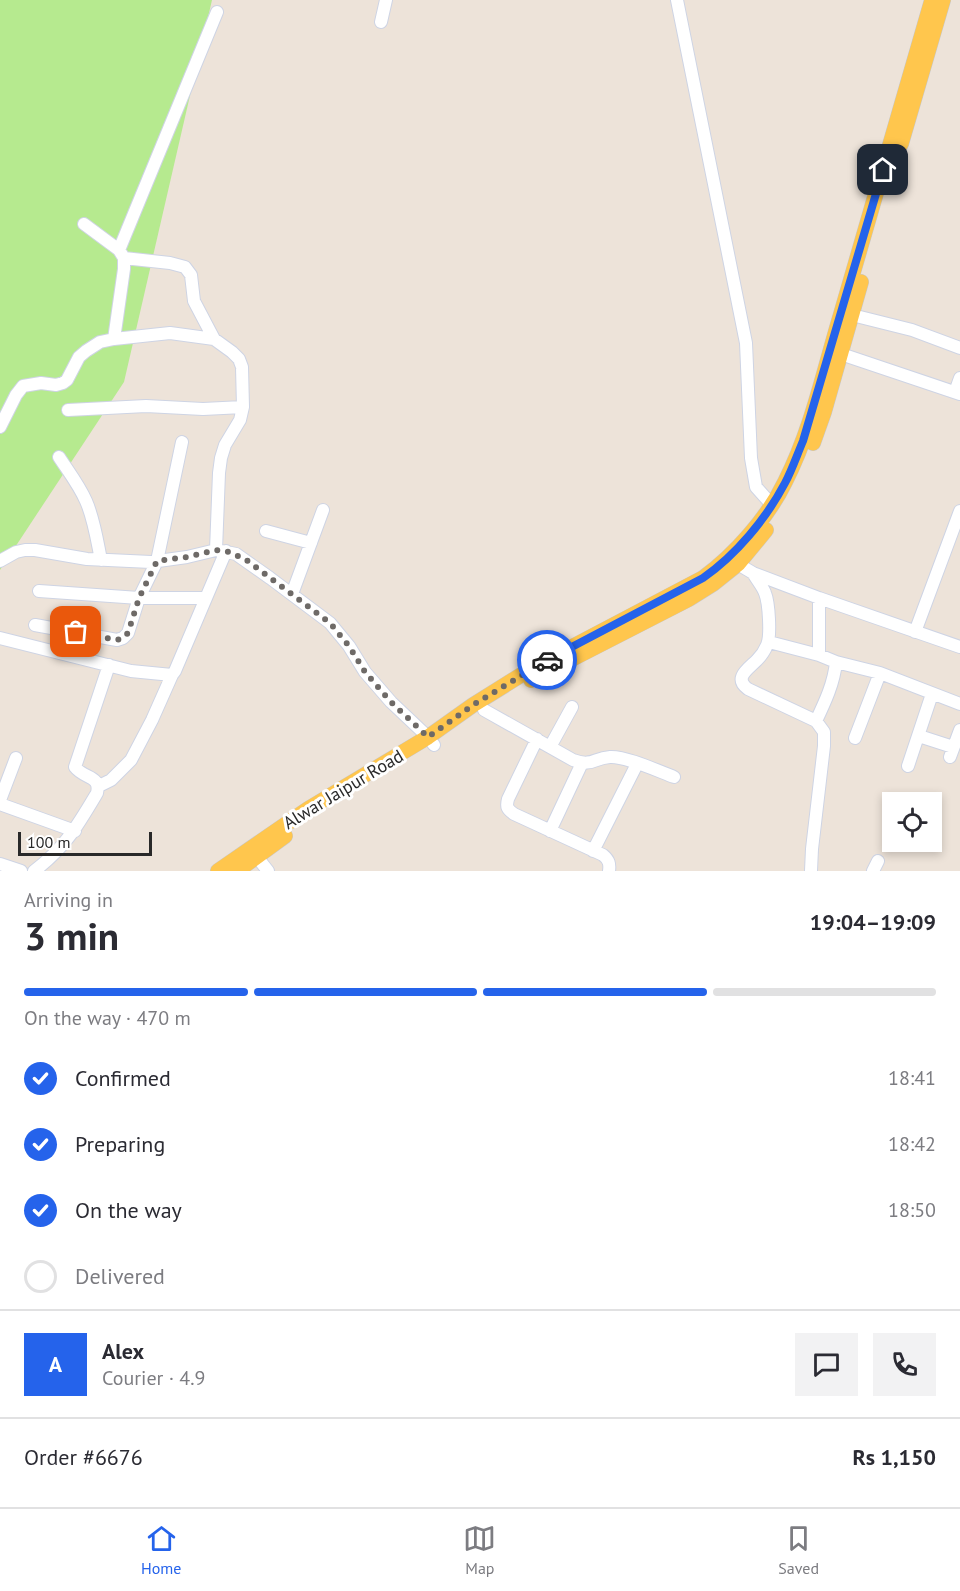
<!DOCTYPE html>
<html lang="en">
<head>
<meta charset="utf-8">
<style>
	:root { --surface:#fff; --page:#f2f2f3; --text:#2b2b33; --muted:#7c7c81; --line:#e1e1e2; --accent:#2563eb }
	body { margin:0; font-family:"PT Sans",sans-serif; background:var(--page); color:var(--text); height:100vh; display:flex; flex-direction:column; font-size:22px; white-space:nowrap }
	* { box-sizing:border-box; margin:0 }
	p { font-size:20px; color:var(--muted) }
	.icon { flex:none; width:33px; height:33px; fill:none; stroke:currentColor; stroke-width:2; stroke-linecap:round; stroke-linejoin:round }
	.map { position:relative; height:871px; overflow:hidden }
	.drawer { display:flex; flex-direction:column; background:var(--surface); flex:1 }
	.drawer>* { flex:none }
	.controls { position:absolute; left:882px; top:792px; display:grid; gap:12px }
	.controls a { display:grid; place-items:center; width:60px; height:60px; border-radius:0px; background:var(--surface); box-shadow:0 3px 9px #0003; font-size:30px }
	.scale { position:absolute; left:18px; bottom:15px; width:134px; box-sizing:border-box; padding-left:6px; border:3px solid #292929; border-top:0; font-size:16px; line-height:21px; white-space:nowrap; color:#292929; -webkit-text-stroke:4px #fff; paint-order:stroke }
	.pin { position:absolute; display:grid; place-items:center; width:51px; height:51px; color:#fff; margin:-26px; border-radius:12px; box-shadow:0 3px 9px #0006 }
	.courier { position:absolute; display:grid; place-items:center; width:60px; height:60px; margin:-30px; border:4px solid #2563eb; border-radius:50%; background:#fff; color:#222; box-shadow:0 2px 8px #0007 }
	.head em { font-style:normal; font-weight:700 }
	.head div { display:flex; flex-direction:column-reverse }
	.head { display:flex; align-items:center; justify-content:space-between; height:102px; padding:0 24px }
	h1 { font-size:39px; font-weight:700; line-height:45px }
	.bar { display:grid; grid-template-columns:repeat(4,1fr); gap:9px 6px; align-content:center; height:72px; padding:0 24px }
	.bar i { height:8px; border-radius:4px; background:var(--line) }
	.bar .active { background:var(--accent) }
	.bar p { grid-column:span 4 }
	.line { display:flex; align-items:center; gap:15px; padding:0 24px; border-top:2px solid var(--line) }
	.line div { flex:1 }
	.round { display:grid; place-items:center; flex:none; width:63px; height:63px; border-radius:0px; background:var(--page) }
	ol { padding:0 24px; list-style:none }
	li { display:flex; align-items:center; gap:18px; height:66px }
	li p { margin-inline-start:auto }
	li .icon { padding:6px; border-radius:50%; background:var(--accent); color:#fff; stroke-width:4 }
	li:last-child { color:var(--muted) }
	li i { width:33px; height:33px; border:3px solid var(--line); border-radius:50% }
	.tabs { display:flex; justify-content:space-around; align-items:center; height:84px; border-top:2px solid var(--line); background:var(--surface); font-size:16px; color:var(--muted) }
	.tabs a { display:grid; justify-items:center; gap:3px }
	.tabs .active { color:var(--accent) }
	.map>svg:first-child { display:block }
	.green { fill:#b6ea8f }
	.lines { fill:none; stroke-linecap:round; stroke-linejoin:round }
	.minor-casing { stroke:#ced4e4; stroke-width:14 }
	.major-casing { stroke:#c7c7c7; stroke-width:16 }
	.minor { stroke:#fff; stroke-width:12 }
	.major { stroke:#ffc64d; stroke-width:15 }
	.done { stroke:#6e6a67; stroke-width:6; stroke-dasharray:0 10.8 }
	.route { stroke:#2563eb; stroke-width:8 }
	.labels { text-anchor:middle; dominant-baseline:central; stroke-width:6; stroke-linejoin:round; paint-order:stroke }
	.street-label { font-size:18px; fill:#292929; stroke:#fff }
</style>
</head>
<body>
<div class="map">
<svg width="960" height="871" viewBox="0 0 960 871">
	<rect width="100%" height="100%" fill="#ede3d9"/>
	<path class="green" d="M0,0H212L124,382L0,570Z"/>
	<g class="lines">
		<g class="minor-casing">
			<path id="minor" d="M677,0L746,343L751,458L756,487L772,505
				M381,22L386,0
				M84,224L119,250L124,258V269L114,339
				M119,250L217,12
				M124,258L170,263L185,267L191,275L194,301L214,339
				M852,315L912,330L960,348
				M841,354L960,394
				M955,392L960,378
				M68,410L146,406L203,409L243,407
				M0,427L16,395L23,386L41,383L56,385L63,383L67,380L79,357L86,351L100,342L114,339L170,333L214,339L232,352L239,359L242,367L243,407L240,420L225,445L221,458L219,473L216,550
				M59,457C68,471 79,485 86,501C94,519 97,540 101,560
				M266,531L311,543
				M731,560L753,573L819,598L960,647
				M0,561L16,552L25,550H35L87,559L151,562L187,557L216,550L236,554L270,578L330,623L349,646L365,672L391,702L428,737L434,745
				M753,573C757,580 763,587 765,593C769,603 771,636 767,645C765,650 761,656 757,660C748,669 733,678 748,689L816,721L824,732V746L812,849L811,871
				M39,591L139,598H206
				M292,594L323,510
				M819,598V655
				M35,625L117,640L123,638L128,633L139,598L157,561L182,442
				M915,632L960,511
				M0,638L131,671L172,675L175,671L226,551
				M769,642L819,655L836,662L880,673L960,704
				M484,710L573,760C593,767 593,758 610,757C626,756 658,771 674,777
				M816,721C825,702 834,683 836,662
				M919,736L953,747
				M855,738L880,673
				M537,739L508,799C506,807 507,809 514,814L603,855C609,860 610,864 609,871
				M550,747L572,707
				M950,757L960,730
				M908,766L932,694
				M99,786L111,780L131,760L152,720L172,675
				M0,800L16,758
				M0,804L75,831
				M550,831L582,763
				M593,851L637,764
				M257,857L268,871
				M0,864L21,871
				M34,871C65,848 78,825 97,793C101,775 84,779 75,767L109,665
				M873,871L878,861"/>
		</g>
		<g class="major-casing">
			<path id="major" d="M901,144L943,0
				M813,443L824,412L861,282
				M531,680L689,599L713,584L738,564L766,530
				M218,871L308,809L428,737L473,705L534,667L703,578C735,555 768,517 785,482C812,429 824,370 841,314C872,210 902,105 932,0
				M237,871L285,836"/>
		</g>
		<use href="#minor" class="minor"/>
		<use href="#major" class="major"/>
	</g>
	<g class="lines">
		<path class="done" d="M76,632L117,640L123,638L128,633L139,598L157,561L187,557L216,550L226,551L245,559L330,623L349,646L365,672L391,702L428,737L473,705L547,660"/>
		<path class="route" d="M547,660L703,578C736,555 766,519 785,483C792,470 797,455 803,441L883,170"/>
	</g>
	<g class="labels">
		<g class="street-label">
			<text transform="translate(343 789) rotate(-31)">Alwar Jaipur Road</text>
		</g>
	</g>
</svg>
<div class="controls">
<a><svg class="icon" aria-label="locate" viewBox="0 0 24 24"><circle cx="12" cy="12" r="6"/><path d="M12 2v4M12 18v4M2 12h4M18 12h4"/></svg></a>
</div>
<div class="scale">100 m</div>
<div class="pin" style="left:76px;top:632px;background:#ea580c"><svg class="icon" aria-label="bag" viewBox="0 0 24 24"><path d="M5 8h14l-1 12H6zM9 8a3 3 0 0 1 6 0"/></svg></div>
<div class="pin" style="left:883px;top:170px;background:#1f2937"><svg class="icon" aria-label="home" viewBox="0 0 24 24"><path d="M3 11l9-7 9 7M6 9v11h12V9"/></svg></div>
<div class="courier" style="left:547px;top:660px"><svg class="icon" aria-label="car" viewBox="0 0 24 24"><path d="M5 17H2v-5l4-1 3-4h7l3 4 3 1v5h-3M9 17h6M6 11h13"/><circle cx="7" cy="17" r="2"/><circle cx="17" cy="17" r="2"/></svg></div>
</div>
<section class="drawer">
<div class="head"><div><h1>3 min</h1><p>Arriving in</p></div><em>19:04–19:09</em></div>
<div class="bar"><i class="active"></i><i class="active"></i><i class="active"></i><i></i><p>On the way · 470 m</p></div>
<ol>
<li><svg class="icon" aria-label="check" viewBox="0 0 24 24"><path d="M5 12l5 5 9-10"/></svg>Confirmed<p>18:41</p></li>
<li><svg class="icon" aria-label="check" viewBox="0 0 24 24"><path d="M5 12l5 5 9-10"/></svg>Preparing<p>18:42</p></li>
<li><svg class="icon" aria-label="check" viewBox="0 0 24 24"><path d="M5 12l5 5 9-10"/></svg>On the way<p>18:50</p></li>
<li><i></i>Delivered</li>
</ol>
<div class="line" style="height:108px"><b class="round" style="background:var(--accent);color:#fff">A</b><div><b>Alex</b><p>Courier · 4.9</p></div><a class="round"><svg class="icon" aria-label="chat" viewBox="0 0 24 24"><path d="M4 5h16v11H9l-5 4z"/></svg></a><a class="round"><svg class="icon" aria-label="phone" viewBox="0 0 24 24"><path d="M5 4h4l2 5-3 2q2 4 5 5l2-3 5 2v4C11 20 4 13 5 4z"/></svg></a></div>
<div class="line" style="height:78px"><div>Order #6676</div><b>Rs 1,150</b></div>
</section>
<nav class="tabs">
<a class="active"><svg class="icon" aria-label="home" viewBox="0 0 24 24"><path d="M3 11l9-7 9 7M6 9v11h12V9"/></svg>Home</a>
<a><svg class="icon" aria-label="map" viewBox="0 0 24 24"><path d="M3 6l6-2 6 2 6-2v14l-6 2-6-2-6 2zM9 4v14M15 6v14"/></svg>Map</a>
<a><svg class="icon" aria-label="saved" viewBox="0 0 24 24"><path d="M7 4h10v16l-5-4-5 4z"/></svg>Saved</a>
</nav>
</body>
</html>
